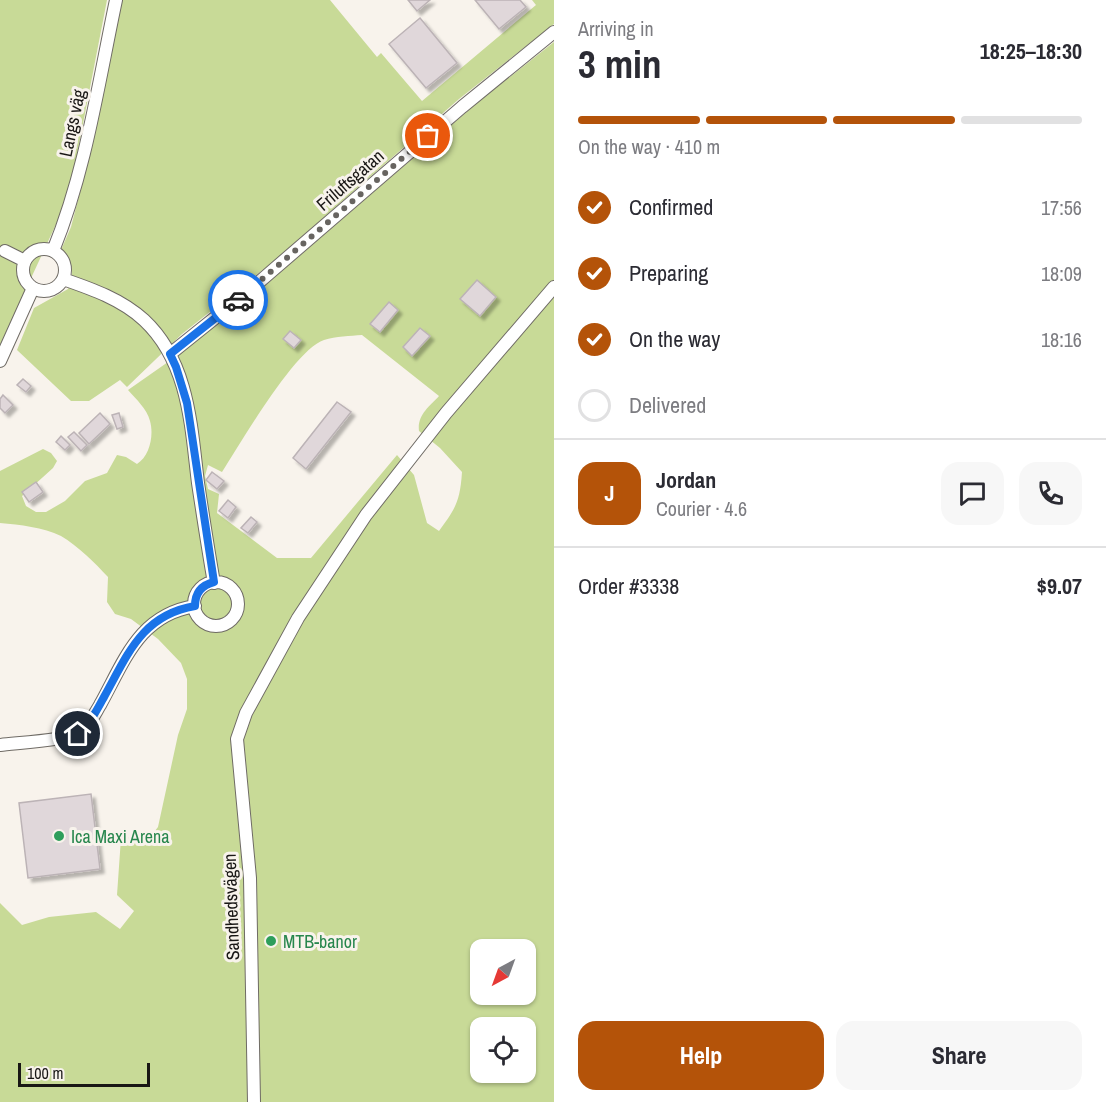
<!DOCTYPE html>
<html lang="en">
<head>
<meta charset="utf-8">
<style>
	:root { --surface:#fff; --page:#f7f7f7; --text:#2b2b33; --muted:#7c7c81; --line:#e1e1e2; --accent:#b45309 }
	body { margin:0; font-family:"Archivo Narrow",sans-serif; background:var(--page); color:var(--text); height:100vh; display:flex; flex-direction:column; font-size:22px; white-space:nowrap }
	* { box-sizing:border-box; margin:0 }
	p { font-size:20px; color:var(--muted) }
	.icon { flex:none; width:33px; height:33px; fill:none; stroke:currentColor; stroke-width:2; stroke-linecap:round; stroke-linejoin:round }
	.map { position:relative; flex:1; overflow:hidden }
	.drawer { display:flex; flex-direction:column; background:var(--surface); width:552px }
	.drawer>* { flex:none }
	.needle { width:39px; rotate:221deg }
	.controls { position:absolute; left:470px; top:939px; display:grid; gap:12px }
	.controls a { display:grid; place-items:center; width:66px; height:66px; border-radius:12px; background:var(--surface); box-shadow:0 2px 4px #0004; font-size:30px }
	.scale { position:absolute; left:18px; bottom:15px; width:132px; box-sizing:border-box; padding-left:6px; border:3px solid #191715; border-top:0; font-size:16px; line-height:21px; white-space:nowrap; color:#191715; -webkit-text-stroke:4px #f8f3ec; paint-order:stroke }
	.pin { position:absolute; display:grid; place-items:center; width:51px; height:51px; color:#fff; margin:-26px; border:3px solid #fff; border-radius:50%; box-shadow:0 2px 6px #0007 }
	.courier { position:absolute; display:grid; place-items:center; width:60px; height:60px; margin:-30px; border:4px solid #1a73e8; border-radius:50%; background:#fff; color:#222; box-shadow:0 2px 8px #0007 }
	.head em { font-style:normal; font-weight:700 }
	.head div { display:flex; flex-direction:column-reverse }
	.head { display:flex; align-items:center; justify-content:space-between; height:102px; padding:0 24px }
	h1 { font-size:39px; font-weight:700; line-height:45px }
	.bar { display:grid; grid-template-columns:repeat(4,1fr); gap:9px 6px; align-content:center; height:72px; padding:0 24px }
	.bar i { height:8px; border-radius:4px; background:var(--line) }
	.bar .on { background:var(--accent) }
	.bar p { grid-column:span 4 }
	.line { display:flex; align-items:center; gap:15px; padding:0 24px; border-top:2px solid var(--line) }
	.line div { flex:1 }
	.round { display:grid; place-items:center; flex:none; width:63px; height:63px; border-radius:18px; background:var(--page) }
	ol { padding:0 24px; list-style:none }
	li { display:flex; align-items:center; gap:18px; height:66px }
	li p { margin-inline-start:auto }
	li .icon { padding:6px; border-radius:50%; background:var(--accent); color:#fff; stroke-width:4 }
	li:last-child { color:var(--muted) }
	li i { width:33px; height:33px; border:3px solid var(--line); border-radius:50% }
	.cta { display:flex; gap:12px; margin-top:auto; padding:12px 24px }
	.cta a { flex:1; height:69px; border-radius:18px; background:var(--accent); color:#fff; font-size:24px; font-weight:700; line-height:69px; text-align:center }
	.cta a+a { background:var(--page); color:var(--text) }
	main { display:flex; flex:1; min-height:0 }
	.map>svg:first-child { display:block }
	.green { fill:#c8da97; fill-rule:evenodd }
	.building { fill:#e0d7da; stroke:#bcb3b6; stroke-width:1.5; filter:url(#shadow) }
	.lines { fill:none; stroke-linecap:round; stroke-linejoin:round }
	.minor-casing { stroke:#6f6b65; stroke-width:14 }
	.minor { stroke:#fff; stroke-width:12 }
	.done { stroke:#676460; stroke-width:6; stroke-dasharray:0 10.8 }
	.route { stroke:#1a73e8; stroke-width:8 }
	.leisure-dot { fill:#2e9e5b; stroke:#f8f3ec; stroke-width:2 }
	.labels { text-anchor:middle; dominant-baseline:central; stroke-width:6; stroke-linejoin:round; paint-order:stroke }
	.street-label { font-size:18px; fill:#191715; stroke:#f8f3ec }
	.leisure-label { font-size:18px; fill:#27864d; stroke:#f8f3ec; text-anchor:start }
</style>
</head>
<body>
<main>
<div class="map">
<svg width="554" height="1102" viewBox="0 0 554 1102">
	<defs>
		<filter id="shadow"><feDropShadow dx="4" dy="4" stdDeviation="1.5" flood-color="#0004"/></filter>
	</defs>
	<rect width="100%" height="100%" fill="#f8f3ec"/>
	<path class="green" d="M0,0H107L74,170L58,220L0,345Z
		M122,0H330L377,57L381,53L422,101L536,5L532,0H554V24L459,99L274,261L182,334L127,387L120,380L89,401H71L17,350L34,308L68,289C75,269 73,267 61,250L71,227L88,161Z
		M554,42V1102H0V903L22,925L49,917L96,912L120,929L134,911L117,895L121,838L151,836L158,827L178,735L187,709V679L181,663L158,639L131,619L115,614L107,602L108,577C95,563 78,546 61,536C43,527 20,525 0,523V471L43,449L51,453L57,461L53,468L22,496L26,506L36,512H46L65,501L85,481L107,473L117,455L126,457L137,464C150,456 154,435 150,421C147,409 136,399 128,390L188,348L268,283L477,103ZM362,335L439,396C429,407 417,415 419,431L440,448L462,472C460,501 456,508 439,531L427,523L414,475L397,455L311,558H277L217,513L219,494L208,489L205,476L208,465L222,472C240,444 295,349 324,340C336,336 350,336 362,335ZM480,950H525V994H480ZM480,1028H525V1072H480Z"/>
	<path class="building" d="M408,0H430L417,11Z
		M475,0H520L526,7L499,29Z
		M420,18L457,63L426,88L389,44Z
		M477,280L496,297L480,316L460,299Z
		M389,302L398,310L380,332L370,324Z
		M420,328L430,336L412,356L403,347Z
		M290,331L301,340L294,348L283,339Z
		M23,379L31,386L26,392L17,385Z
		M3,395L13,405L5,413L0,408V399Z
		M337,402L351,412L306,469L293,458Z
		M100,413L110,424L89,444L79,433Z
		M119,413L123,427L117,429L112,415Z
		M74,432L87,445L81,451L68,437Z
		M61,436L70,445L65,450L56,442Z
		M212,472L224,481L217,489L206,480Z
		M36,482L43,492L29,502L22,492Z
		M228,500L236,507L228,518L219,511Z
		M251,517L257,522L248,533L241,528Z
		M91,794L100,869L28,878L19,803Z"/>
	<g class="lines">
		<g class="minor-casing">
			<path id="minor" d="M23 270a21 21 0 1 1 42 0a21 21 0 1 1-42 0Z
				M5,251L25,261
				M53,251C86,170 98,85 116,0
				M63,279C92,289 121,299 144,320C189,362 191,426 198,483C203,516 208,549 214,583
				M170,354L251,289L462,107L554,32
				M0,361L33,288
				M194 604a22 22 0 1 1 44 0a22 22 0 1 1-44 0Z
				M0,745C16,743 66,740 78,734C88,728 94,715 100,705C125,660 139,615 195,606
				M254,1102L250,878L237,739L246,713L298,618L366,515L446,413L554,287"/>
		</g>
		<use href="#minor" class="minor"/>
	</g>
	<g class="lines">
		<path class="done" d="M238,300L428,136"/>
		<path class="route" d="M78,734C90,724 97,710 104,697C128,654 142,615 195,606C195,593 202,585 214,582L187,403L176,367L170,354L238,300"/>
	</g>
	<g class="leisure-dot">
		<circle cx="59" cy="836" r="6"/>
		<circle cx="271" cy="941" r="6"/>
	</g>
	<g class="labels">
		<g class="street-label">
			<text transform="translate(72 123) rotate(-78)">Langs väg</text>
			<text transform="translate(350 180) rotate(-41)">Friluftsgatan</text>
			<text transform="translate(231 907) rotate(-92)">Sandhedsvägen</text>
		</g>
		<g class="leisure-label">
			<text x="71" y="836">Ica Maxi Arena</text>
			<text x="283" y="941">MTB-banor</text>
		</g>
	</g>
</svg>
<div class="controls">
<a><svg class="needle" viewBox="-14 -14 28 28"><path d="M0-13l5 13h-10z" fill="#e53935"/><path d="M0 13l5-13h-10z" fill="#7c7c81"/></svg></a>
<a><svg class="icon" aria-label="locate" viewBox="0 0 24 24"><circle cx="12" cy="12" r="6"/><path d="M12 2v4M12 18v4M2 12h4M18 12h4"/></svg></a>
</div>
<div class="scale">100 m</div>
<div class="pin" style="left:428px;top:136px;background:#ea580c"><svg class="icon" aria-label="bag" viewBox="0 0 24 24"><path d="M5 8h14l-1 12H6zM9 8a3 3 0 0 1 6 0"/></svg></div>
<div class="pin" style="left:78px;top:734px;background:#1f2937"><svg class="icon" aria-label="home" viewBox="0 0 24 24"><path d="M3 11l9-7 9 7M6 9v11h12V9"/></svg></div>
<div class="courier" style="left:238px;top:300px"><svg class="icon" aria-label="car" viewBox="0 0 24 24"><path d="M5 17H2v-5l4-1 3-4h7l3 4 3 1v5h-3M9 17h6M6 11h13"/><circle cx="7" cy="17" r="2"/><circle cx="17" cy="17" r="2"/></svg></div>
</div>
<section class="drawer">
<div class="head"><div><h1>3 min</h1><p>Arriving in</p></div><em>18:25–18:30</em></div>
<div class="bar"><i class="on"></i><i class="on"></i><i class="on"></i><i></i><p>On the way · 410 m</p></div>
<ol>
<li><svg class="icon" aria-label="check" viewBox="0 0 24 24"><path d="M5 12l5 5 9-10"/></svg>Confirmed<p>17:56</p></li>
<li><svg class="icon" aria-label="check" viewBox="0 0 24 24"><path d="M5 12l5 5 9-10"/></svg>Preparing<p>18:09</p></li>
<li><svg class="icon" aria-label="check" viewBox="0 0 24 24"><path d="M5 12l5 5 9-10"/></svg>On the way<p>18:16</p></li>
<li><i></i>Delivered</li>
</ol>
<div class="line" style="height:108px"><b class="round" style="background:var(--accent);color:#fff">J</b><div><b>Jordan</b><p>Courier · 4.6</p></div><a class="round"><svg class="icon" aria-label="chat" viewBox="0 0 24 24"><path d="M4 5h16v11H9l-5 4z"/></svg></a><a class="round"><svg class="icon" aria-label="phone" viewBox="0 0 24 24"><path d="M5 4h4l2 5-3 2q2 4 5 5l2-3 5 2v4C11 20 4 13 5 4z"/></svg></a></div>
<div class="line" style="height:78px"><div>Order #3338</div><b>$9.07</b></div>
<div class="cta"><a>Help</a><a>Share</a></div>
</section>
</main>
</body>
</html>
